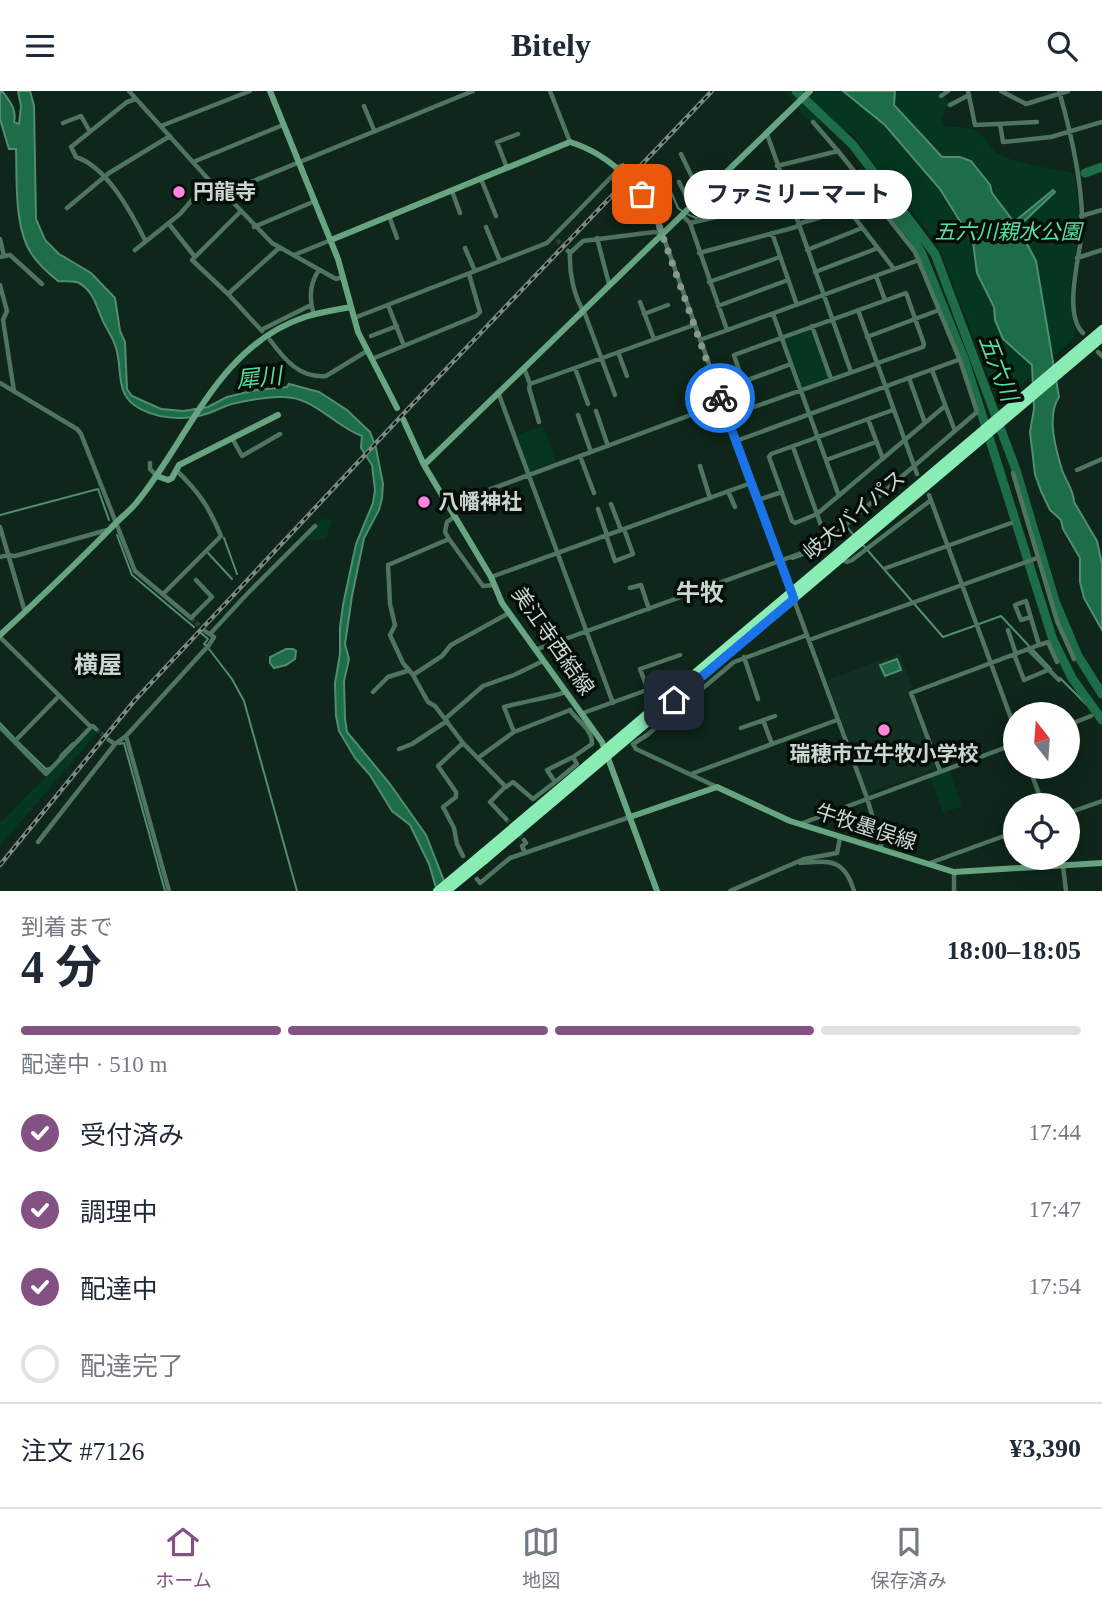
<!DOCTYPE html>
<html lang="ja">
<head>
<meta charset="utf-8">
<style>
	:root { --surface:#fff; --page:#f6f6f7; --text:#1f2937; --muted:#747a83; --line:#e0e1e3; --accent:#845282 }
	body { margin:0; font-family:"Times New Roman","Noto Sans JP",serif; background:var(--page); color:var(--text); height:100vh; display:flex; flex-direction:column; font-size:26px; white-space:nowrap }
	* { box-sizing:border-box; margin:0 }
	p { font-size:23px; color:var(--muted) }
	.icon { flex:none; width:38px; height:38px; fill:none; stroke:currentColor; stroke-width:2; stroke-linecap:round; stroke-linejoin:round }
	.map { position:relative; height:800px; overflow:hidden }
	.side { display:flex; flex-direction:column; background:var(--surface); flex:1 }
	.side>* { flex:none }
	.needle { width:46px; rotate:343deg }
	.controls { position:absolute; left:1003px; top:611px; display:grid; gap:14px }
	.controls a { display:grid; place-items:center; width:77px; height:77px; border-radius:50%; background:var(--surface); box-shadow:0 4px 18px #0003; font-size:35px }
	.pin { position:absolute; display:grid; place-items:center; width:60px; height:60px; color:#fff; margin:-30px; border-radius:14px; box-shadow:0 4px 10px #0006 }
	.courier { position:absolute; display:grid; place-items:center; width:70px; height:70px; margin:-35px; border:5px solid #1a73e8; border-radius:50%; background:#fff; color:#222; box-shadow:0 2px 9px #0007 }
	.bubble { position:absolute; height:49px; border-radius:24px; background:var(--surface); box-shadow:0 4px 18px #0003; font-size:23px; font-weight:700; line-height:49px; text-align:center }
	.head em { font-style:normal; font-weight:700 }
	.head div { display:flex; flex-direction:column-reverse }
	.head { display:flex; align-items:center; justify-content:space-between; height:119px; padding:0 21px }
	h1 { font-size:46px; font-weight:700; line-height:52px }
	.bar { display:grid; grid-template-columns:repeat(4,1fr); gap:10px 7px; align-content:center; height:84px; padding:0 21px }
	.bar i { height:9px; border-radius:5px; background:var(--line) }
	.bar .current { background:var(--accent) }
	.bar p { grid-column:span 4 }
	.line { display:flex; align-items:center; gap:18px; padding:0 21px; border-top:2px solid var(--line) }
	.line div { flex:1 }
	ol { padding:0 21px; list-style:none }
	li { display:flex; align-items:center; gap:21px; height:77px }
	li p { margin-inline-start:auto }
	li .icon { padding:7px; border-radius:50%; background:var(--accent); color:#fff; stroke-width:4 }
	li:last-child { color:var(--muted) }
	li i { width:38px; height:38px; border:4px solid var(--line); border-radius:50% }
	header { display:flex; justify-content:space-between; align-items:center; height:91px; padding:0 21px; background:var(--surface); font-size:32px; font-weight:700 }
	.tabs { display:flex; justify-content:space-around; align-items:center; height:98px; border-top:2px solid var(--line); background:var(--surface); font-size:19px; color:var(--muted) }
	.tabs a { display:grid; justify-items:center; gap:4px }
	.tabs .current { color:var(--accent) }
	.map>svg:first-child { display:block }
	.built { fill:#123021 }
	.green { fill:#043620 }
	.water { fill:#1d6d48; stroke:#518d70; stroke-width:2 }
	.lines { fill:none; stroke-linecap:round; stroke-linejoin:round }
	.stream { stroke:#518d70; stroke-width:2 }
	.river { stroke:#1d6d48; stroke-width:9 }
	.street-tunnel { stroke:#2b4135; stroke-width:4.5; stroke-dasharray:4.5 2; stroke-linecap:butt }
	.street { stroke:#4f745f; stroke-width:4.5 }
	.secondary { stroke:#67a582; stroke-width:6 }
	.highway { stroke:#89ecb5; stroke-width:8 }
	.rail-casing { stroke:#7a8c81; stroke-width:4.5 }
	.rail { stroke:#040d07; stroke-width:2; stroke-dasharray:5; stroke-linecap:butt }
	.highway-bridge { stroke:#89ecb5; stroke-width:8 }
	.done { stroke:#88998f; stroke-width:7; stroke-dasharray:0 12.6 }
	.route { stroke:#1a73e8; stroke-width:9 }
	.poi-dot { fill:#ff85de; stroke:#040d07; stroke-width:2.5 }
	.labels { text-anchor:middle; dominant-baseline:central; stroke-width:7; stroke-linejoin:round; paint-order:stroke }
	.poi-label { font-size:21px; font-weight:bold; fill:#c9d7ce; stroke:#040d07; text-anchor:start }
	.park-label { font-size:21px; font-style:italic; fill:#5ae09d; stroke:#040d07 }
	.street-label { font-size:21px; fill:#c9d7ce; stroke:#040d07 }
	.water-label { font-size:23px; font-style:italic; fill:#59df9c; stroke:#040d07 }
	.quarter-label { font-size:24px; font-weight:bold; fill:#c9d7ce; stroke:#040d07 }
</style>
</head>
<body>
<header><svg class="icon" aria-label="menu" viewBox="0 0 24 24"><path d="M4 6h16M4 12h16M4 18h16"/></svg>Bitely<svg class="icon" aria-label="search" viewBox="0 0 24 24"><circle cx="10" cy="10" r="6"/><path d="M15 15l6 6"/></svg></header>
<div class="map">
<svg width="1102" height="800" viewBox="0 0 1102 800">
	<rect width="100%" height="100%" fill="#0f261a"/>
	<path class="built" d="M900,562L912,597L908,600L936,678L868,702L827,589Z"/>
	<path class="green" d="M786,0H939L950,13L945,18L942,29L946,36C961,36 977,35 986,48C990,55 992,60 1000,64C1023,74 1049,77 1074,82L1080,134L1070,197L1075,246L1000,314L937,152L884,87L853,43L806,28Z
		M810,239L828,285L827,288L803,296L784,249Z
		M543,335L556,370L528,381L515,345Z
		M320,428L332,429L326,448L304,450Z
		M92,639L97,642L0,755V732Z
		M949,679L962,715L943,722L930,686Z"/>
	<path class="water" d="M18,0H30L34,15L36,128L45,149L59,163L91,182L115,207L120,240L125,251L127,298L132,305L161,318L183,320L208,316L227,306L256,299L287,296L289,293L319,301L347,319L370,341L376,357L383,393L382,407L379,419L364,447L352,505L345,553L349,568L344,590L345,628L347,641L390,693L426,744L448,800H437L429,773L410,734L392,720L370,684L355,667L339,640L336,625L335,592L340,563V536L343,514L356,453L373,412L375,399L372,374L361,357L362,345C334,335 315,306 283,306C268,305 250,309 236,312C225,314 216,320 206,323C184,330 153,328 134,314C118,302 121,283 118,266C116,251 110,244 104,232C97,218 94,200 79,192C74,189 64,191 58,190C48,182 38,173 31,162C14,136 17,87 16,58H9L0,28V1H3C10,11 17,19 14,31L19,33L21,15Z
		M843,0H895L894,14L942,66H960L971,70L990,94L992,102L1014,131L1053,99L1055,101L1018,136L1036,170L1059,306C1046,325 1056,359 1062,379C1066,390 1074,400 1074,411L1097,450L1102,473V539L1084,507L1080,491V467L1063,438L1061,429L1050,419L1041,400L1035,383L1030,341L1034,318L1032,274L1003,248L995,229L994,216L977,182L973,151L940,98L885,34Z
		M286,558H293L296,560L295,568L286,574L274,577L270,572V566Z
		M897,568L901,579L885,585L880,574Z"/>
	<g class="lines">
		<path class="stream" d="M618,75L623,73L642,90L660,80L663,82L678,117L682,120
			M791,102L861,83
			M687,123L696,127L786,103
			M0,424L98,398L109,429
			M117,444L132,484L194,536
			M224,447L237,483
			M863,454L943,546L974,535
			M208,462L232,488
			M792,468L826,456L848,437L854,445
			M979,533L1001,525L1029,555
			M201,542L208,548L204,553L206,554
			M209,558L232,588L244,610L297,800
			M1033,559L1051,578
			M1060,587L1087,614L1090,612
			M0,632L14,647
			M18,651L46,678L49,677
			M119,653L124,652L165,800
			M60,665L73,652"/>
		<path class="river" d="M796,0L853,54L935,163L1016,379L1055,510L1078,565L1102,603
			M1085,82L1102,76
			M861,83L913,147L922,163L965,270L1053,549L1072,587L1102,629"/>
		<path class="street-tunnel" d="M557,149L568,160
			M191,527L205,540
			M96,638L109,649
			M506,728L524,749"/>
		<path class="street" d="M129,0L209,89L224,102L272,152L336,188L343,186
			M550,0L570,51
			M968,0L975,34L1037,31
			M1001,0L1026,13L1068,0
			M1059,0C1071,41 1086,106 1081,148C1078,171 1064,224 1083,242
			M941,5L948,0
			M136,8L127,11L71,56L76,66C107,76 131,121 145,149
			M950,14L969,4
			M364,15L374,39
			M813,31L838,60
			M63,32L81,25L89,39
			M1000,33L1003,51L1051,46L1102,31
			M161,35L250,0
			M767,43L851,281
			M681,63L701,105
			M193,71L283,34
			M777,75L838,60L854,80L786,100
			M507,77L497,51L518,43
			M481,88L496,125
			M679,91L691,114
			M452,100L460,122
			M224,102L473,0
			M67,117L109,82L170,45
			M848,118L894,178
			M682,124L690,132L727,239
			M389,125L397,147
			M1081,125L1102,119
			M169,133L195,166L192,169L228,203L262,240
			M254,136L315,110
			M486,136L500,170
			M772,142L797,214
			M597,147L609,193
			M0,148L4,165
			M465,157L475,180
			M135,159L180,123L209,89
			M807,159L862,137
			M568,160L570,162L583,150L654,141L662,142L791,501
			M570,162C569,182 574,206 585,223L615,304
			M699,162L796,136L801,132L875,110
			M294,164L331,149
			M0,166L10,164L42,193
			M195,166L241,120
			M1077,167L1102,159
			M815,181L878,157
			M876,185L885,209
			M709,191L780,166
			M0,194L7,220L3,229L14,300
			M906,202L924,253L923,256L754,316L751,315L734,264Z
			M228,203L279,157
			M640,211L654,248
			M388,214L404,255
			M718,215L788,189
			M858,219L917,383
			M644,223L668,214
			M773,223L839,405
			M314,224C309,208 309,193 319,179
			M354,227L547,152L618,79
			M812,235L831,288
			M261,239L311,214
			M371,245L397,235
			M867,246L939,219
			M270,249C285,269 299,287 326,285L367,260
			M700,249L919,169
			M618,261L627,285
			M1098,261L1102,265
			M372,268L476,225L480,221L469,183
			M524,277L530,293L529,297L539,331
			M575,277L588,313
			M932,279L955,340
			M909,287L925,332
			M0,292L77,338L81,343L135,480L191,527L212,506L196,489
			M530,293L694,234
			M718,300L791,273
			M498,301L613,612
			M893,319L771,363L769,366L792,430L795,432L817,423L945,315
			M596,320L608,355
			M578,324L591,361
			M868,328L883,368
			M232,347L242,365L280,343
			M736,350L958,269
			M793,356L827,451
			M580,365L594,402
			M826,369L876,351
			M150,372V378L157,385
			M700,375L710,407
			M1077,379L1102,368
			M1013,382L1057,530L1074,568
			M728,400L735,416
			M929,404L1015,638
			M758,409L782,401
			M611,413L621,439
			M448,414L723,312
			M598,418L607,444
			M454,426L447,431L445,441L449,448L388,474L390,513L395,534L390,544L403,572L413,584L428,611L435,615L463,652L506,696L513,691L533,708L555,691L547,679L573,666L592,653C592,637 577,630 570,619
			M0,436L25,521
			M606,444L615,470L633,463L624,438
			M449,448L483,495L494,494
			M0,466L8,464L15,465L107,439
			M843,469L847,471L852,469L931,409
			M886,477L1011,432
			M491,486L751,392
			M630,497L641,494L649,518
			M163,503L221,445C209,416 199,401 176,379
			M794,509L867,707L882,758
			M1031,526L1021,529L1015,514L1026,510L1039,554L1048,551L1057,571
			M1008,539L1016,563
			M210,543L248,502L315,435
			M0,546L91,636L93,635L96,638
			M809,549L1037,467
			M1028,558L1059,589
			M535,559L821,455L977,321L961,272L915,161L860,91L856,89L785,110L690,132
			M1014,563L1024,589L1048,579
			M744,566L758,608
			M413,584L442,565L451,554L509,522
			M648,599L640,578L680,564
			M373,601L388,586L407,580
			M583,622L661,594
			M446,627L483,595L514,584L543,570
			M763,629L772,653
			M1068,634L1091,625
			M0,636L46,683L91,636
			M741,637L775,625
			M514,641L504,616C525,610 545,608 566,601
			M126,645L169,800
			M109,649L115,653L126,645L209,554L214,546L205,540
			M15,650L59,605
			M399,658L412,653L447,630
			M478,667L514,641L570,619
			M1029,676L1043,714
			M940,680L911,602L1039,554
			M691,683L837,629
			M555,691L577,673L573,666
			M505,696L490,711L506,728
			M717,696L636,658L633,653L647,644L734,571L807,544
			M1068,722L1102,710
			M800,733L1015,653
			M524,749L526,752L522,755L525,762
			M38,751L115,653
			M463,765L457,753L454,737L443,716L456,706V701L438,675L463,652
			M1062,766L1066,800
			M800,772C828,770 844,766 854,800
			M927,773L1015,741
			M954,781V800
			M477,788L480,792L510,767L630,726
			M730,800L804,768L837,762L840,747"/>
		<path class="secondary" d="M270,0L338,168L358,241L397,317
			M331,149L570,51C612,64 648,101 662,142
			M403,328L424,374L491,486L502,512L602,651L657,800
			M424,374L810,0
			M157,385L168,389L172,387L179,374L278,324
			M0,544C38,509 75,474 111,437C119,428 129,421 137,411C190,346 218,255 305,226C320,221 336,219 351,216
			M630,726L717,696L790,730L954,781L1102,772"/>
		<path class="highway" d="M480,764L1102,238
			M485,769L1102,247"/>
		<g class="rail-casing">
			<path id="rail" d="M0,774L135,609L407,319L712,0"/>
		</g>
		<use href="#rail" class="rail"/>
		<path class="highway-bridge" d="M437,800L480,764
			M447,800L485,769"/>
	</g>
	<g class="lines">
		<path class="done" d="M642,103L656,126L720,307"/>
		<path class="route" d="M674,609L794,508L720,307"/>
	</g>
	<g class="poi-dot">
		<circle cx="179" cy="101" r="7"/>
		<circle cx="424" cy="411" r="7"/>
		<circle cx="884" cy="639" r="7"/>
	</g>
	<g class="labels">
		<g class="poi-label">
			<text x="193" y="101">円龍寺</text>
			<text x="438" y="411">八幡神社</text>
			<text x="884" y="663" text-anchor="middle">瑞穂市立牛牧小学校</text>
		</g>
		<g class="park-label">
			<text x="1008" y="141">五六川親水公園</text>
		</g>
		<g class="street-label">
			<text transform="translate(854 424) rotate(-40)">岐大バイパス</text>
			<text transform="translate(553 550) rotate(55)">美江寺西結線</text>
			<text transform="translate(866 736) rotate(18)">牛牧墨俣線</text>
		</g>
		<g class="water-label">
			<text transform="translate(998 277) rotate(69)">五六川</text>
			<text transform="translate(259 287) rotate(-6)">犀川</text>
		</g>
		<g class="quarter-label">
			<text x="700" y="502">牛牧</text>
			<text x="98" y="574">横屋</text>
		</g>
	</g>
</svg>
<div class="controls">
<a><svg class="needle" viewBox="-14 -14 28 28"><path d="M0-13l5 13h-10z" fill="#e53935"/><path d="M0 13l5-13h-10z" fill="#747a83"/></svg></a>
<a><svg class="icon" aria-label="locate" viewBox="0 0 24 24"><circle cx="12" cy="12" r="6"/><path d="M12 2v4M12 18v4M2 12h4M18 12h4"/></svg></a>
</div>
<div class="pin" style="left:642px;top:103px;background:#ea580c"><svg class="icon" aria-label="bag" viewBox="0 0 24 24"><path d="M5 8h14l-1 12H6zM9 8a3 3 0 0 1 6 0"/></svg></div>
<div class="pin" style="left:674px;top:609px;background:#1f2937"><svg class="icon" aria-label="home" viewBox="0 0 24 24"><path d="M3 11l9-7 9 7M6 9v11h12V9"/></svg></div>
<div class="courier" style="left:720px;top:307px"><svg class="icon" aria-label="bike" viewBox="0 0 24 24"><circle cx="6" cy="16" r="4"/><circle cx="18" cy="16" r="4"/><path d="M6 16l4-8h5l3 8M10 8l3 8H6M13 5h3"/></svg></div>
<div class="bubble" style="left:684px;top:79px;width:228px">ファミリーマート</div>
</div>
<section class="side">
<div class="head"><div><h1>4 分</h1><p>到着まで</p></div><em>18:00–18:05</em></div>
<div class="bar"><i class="current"></i><i class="current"></i><i class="current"></i><i></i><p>配達中 · 510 m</p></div>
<ol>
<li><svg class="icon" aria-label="check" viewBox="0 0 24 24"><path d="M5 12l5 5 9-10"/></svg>受付済み<p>17:44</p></li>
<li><svg class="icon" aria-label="check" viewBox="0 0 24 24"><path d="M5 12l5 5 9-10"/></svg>調理中<p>17:47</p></li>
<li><svg class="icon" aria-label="check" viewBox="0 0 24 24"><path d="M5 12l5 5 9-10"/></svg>配達中<p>17:54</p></li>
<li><i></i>配達完了</li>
</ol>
<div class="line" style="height:91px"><div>注文 #7126</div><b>¥3,390</b></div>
</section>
<nav class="tabs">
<a class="current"><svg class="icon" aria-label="home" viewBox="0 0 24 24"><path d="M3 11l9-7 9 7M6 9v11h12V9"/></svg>ホーム</a>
<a><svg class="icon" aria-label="map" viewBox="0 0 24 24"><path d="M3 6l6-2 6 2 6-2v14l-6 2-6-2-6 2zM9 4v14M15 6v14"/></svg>地図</a>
<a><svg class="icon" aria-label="saved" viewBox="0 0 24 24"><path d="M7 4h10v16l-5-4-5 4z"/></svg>保存済み</a>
</nav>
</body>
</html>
